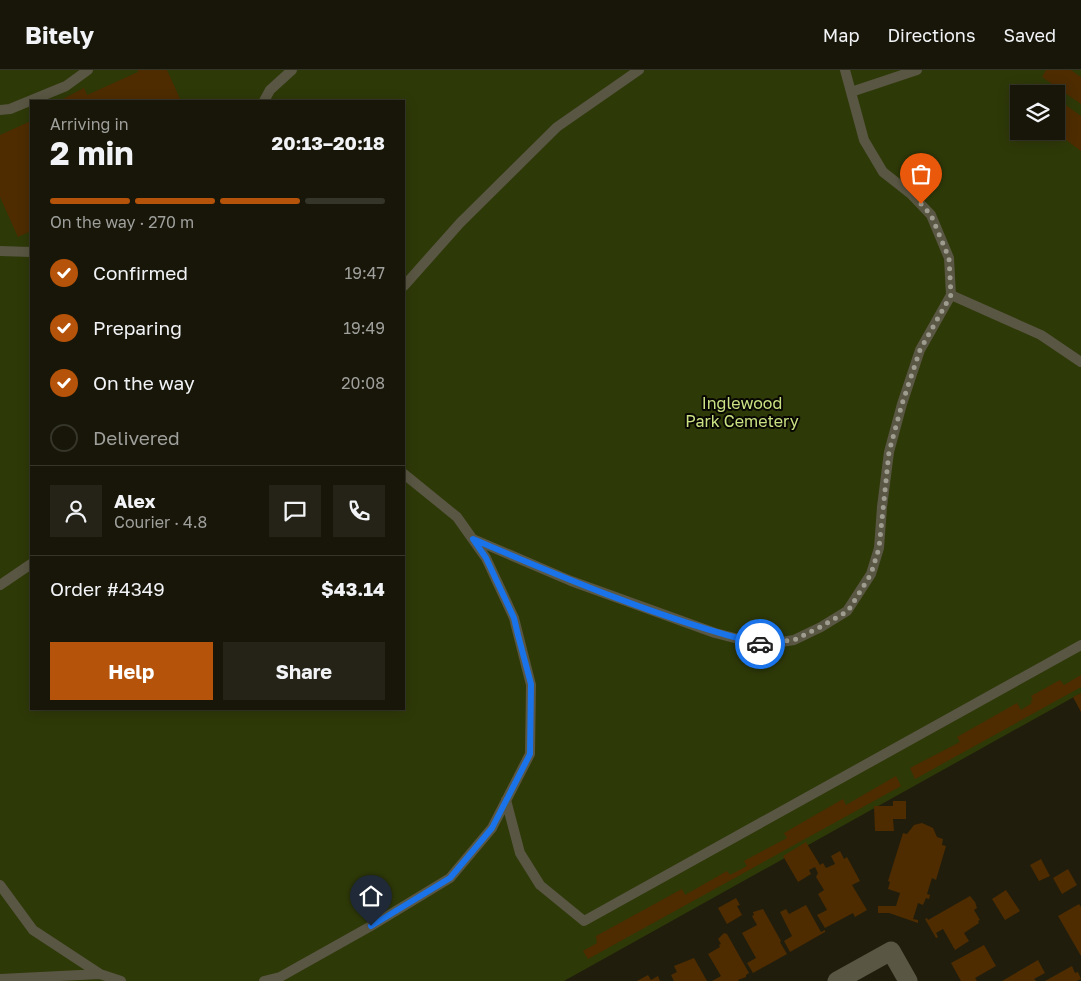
<!DOCTYPE html>
<html lang="en">
<head>
<meta charset="utf-8">
<style>
	:root { --surface:#181609; --page:#252317; --text:#f1f3f6; --muted:#9f9f9c; --line:#36352a; --accent:#b45309 }
	body { margin:0; font-family:"Golos Text",sans-serif; background:var(--page); color:var(--text); height:100vh; display:flex; flex-direction:column; font-size:19px; white-space:nowrap }
	* { box-sizing:border-box; margin:0 }
	p { font-size:16px; color:var(--muted) }
	.icon { flex:none; width:28px; height:28px; fill:none; stroke:currentColor; stroke-width:2; stroke-linecap:round; stroke-linejoin:round }
	.map { position:relative; flex:1; overflow:hidden }
	.side { position:absolute; left:30px; top:30px; width:375px; height:610px; display:flex; flex-direction:column; background:var(--surface); border-radius:0px; box-shadow:0 2px 12px #0003,0 0 0 1px var(--line) }
	.side>* { flex:none }
	.tools { position:absolute; left:1010px; top:15px; display:grid; gap:10px }
	.tools a { display:grid; place-items:center; width:55px; height:55px; border-radius:0px; background:var(--surface); box-shadow:0 2px 12px #0003,0 0 0 1px var(--line); font-size:25px }
	.pin { position:absolute; display:grid; place-items:center; width:42px; height:42px; color:#fff; margin:-51px -21px; border-radius:50% 50% 50% 0; rotate:-45deg; box-shadow:0 0 5px #0007 }
	.pin .icon { rotate:45deg }
	.courier { position:absolute; display:grid; place-items:center; width:50px; height:50px; margin:-25px; border:4px solid #1a73e8; border-radius:50%; background:#fff; color:#222; box-shadow:0 1px 6px #0007 }
	.summary em { font-style:normal; font-weight:700 }
	.summary div { display:flex; flex-direction:column-reverse }
	.summary { display:flex; align-items:center; justify-content:space-between; height:85px; padding:0 20px }
	h1 { font-size:32px; font-weight:700; line-height:38px }
	.bar { display:grid; grid-template-columns:repeat(4,1fr); gap:8px 5px; align-content:center; height:60px; padding:0 20px }
	.bar i { height:6px; border-radius:4px; background:var(--line) }
	.bar .selected { background:var(--accent) }
	.bar p { grid-column:span 4 }
	.line { display:flex; align-items:center; gap:12px; padding:0 20px; border-top:1px solid var(--line) }
	.line div { flex:1 }
	.round { display:grid; place-items:center; flex:none; width:52px; height:52px; border-radius:0px; background:var(--page) }
	ol { padding:0 20px; list-style:none }
	li { display:flex; align-items:center; gap:15px; height:55px }
	li p { margin-inline-start:auto }
	li .icon { padding:5px; border-radius:50%; background:var(--accent); color:#fff; stroke-width:4 }
	li:last-child { color:var(--muted) }
	li i { width:28px; height:28px; border:2px solid var(--line); border-radius:50% }
	.button { display:flex; gap:10px; margin-top:auto; padding:10px 20px }
	.button a { flex:1; height:58px; border-radius:0px; background:var(--accent); color:#fff; font-size:20px; font-weight:700; line-height:58px; text-align:center }
	.button a+a { background:var(--page); color:var(--text) }
	header { display:flex; align-items:center; gap:30px; box-sizing:border-box; height:70px; padding:0 25px; background:var(--surface); border-bottom:1px solid var(--line) }
	header strong { font-size:24px }
	nav { display:flex; gap:28px; margin-inline-start:auto; font-size:18px }
	.map>svg:first-child { display:block }
	.green { fill:#2e3908; fill-rule:evenodd }
	.building { fill:#4e2c00 }
	.lines { fill:none; stroke-linecap:round; stroke-linejoin:round }
	.lane { stroke:#595643; stroke-width:10 }
	.street { stroke:#595643; stroke-width:19 }
	.done { stroke:#9e9c8f; stroke-width:5; stroke-dasharray:0 9 }
	.route { stroke:#1a73e8; stroke-width:6 }
	.labels { text-anchor:middle; dominant-baseline:central; stroke-width:4; stroke-linejoin:round; paint-order:stroke }
	.park-label { font-size:16px; fill:#cae283; stroke:#080702 }
</style>
</head>
<body>
<header>
<strong>Bitely</strong>
<nav><a>Map</a><a>Directions</a><a>Saved</a></nav>
</header>
<div class="map">
<svg width="1081" height="911" viewBox="0 0 1081 911">
	<rect width="100%" height="100%" fill="#201d0c"/>
	<path class="green" d="M0,0H1081V623L564,911H0ZM1019,24H1056V61H1019ZM31,31H404V639H31Z"/>
	<path class="building" d="M138,0H167L181,31H59L84,18L87,25L138,2Z
		M1046,0H1071L1081,7V34L1042,7Z
		M1037,13L1051,24H1029Z
		M1056,28L1081,46V81L1054,61H1056Z
		M31,51V161L18,167L0,127V65Z
		M1081,605V617L915,709L910,698L960,672L957,667L1017,633L1021,640L1032,633L1030,631L1033,630L1031,626L1060,610L1064,615Z
		M1081,623V642L1073,627Z
		M896,706L901,716L588,889L583,881L597,873L596,866L682,819L685,825L727,801L730,805L747,796L744,791L787,768L784,763L843,729L846,735Z
		M893,731H906V749H893L894,761H875L874,736H893Z
		M922,753L933,758L937,767L943,769L942,775L946,776L936,810L932,808L927,824L930,825L929,829L926,828L923,835L918,833L913,849L918,850V853L889,843H878V836H896L900,823L888,819L890,812L888,811L903,763L907,764L914,755Z
		M806,772L820,795L823,793L826,798L835,794L831,786L840,781L844,789L847,787L860,811L852,815L867,840L855,847L853,843L825,858L817,845L827,840L818,824L824,820L816,807L818,803L815,797L809,800L811,804L798,812L783,786Z
		M1041,789L1050,806L1039,811L1030,795Z
		M1068,799L1077,815L1062,824L1053,808Z
		M1006,820L1020,841L1005,850L992,829Z
		M970,826L975,832L977,838L974,840L980,850L978,851L979,853L964,863L969,871L955,880L943,859L936,863L938,867L936,868L925,849L927,848L928,850Z
		M736,828L740,835L737,836L742,845L727,854L718,838Z
		M1079,834L1081,837V886L1058,846Z
		M806,835L821,862L825,860V862L790,882L784,871L792,866L780,842L786,839L789,844Z
		M763,839L781,871L780,872L787,884L753,903L747,893L756,888L742,863L757,855L752,846L754,845L753,842Z
		M724,863L727,864L749,903L746,905V907L738,910L739,911H712L721,906L708,884L720,877L719,875L721,874L718,869Z
		M984,875L996,896L975,908L977,911H961L951,893Z
		M694,888L707,911H674L671,905L677,902L674,896Z
		M1038,890L1045,903L1034,909L1036,911H1002Z
		M1072,896L1075,903L1078,902L1081,909L1077,911H1045Z
		M648,905L651,910L658,906L660,911H637Z"/>
	<g class="lines">
		<path class="lane" d="M851,22L917,0
			M264,31L270,20L292,0
			M0,40L10,39L66,16L88,0
			M0,181L31,182
			M404,216L460,153L557,57L639,0
			M951,225L1041,265L1081,292
			M473,469L571,511L715,563L762,575L794,570L821,557L847,541L871,504L879,478L882,437L889,382L902,334L920,280L951,225L949,188L931,145L911,124L883,102L864,70L845,0
			M0,515L31,494
			M506,730L520,783L540,815L584,851L1081,575
			M0,815L33,860L100,904
			M0,909L100,904L121,911
			M264,911L280,907L371,856L450,808L492,758L530,684L531,615L514,548L486,488L457,447L404,404"/>
		<path class="street" d="M837,911L891,881L908,911"/>
	</g>
	<g class="lines">
		<path class="done" d="M760,574L794,570L820,557L848,541L871,504L879,478L889,382L902,334L920,280L951,225L949,188L931,145L921,134"/>
		<path class="route" d="M371,856L450,808L492,758L530,684L531,614L518,565L514,548L486,488L473,469C566,509 661,549 760,574"/>
	</g>
	<g class="labels">
		<g class="park-label">
			<text x="742" y="333">Inglewood<tspan x="742" dy="18">Park Cemetery</tspan></text>
		</g>
	</g>
</svg>
<div class="tools">
<a><svg class="icon" aria-label="layers" viewBox="0 0 24 24"><path d="M12 4l9 5-9 5-9-5zM3 14l9 5 9-5"/></svg></a>
</div>
<div class="pin" style="left:921px;top:134px;background:#ea580c"><svg class="icon" aria-label="bag" viewBox="0 0 24 24"><path d="M5 8h14l-1 12H6zM9 8a3 3 0 0 1 6 0"/></svg></div>
<div class="pin" style="left:371px;top:856px;background:#1f2937"><svg class="icon" aria-label="home" viewBox="0 0 24 24"><path d="M3 11l9-7 9 7M6 9v11h12V9"/></svg></div>
<div class="courier" style="left:760px;top:574px"><svg class="icon" aria-label="car" viewBox="0 0 24 24"><path d="M5 17H2v-5l4-1 3-4h7l3 4 3 1v5h-3M9 17h6M6 11h13"/><circle cx="7" cy="17" r="2"/><circle cx="17" cy="17" r="2"/></svg></div>
<section class="side">
<div class="summary"><div><h1>2 min</h1><p>Arriving in</p></div><em>20:13–20:18</em></div>
<div class="bar"><i class="selected"></i><i class="selected"></i><i class="selected"></i><i></i><p>On the way · 270 m</p></div>
<ol>
<li><svg class="icon" aria-label="check" viewBox="0 0 24 24"><path d="M5 12l5 5 9-10"/></svg>Confirmed<p>19:47</p></li>
<li><svg class="icon" aria-label="check" viewBox="0 0 24 24"><path d="M5 12l5 5 9-10"/></svg>Preparing<p>19:49</p></li>
<li><svg class="icon" aria-label="check" viewBox="0 0 24 24"><path d="M5 12l5 5 9-10"/></svg>On the way<p>20:08</p></li>
<li><i></i>Delivered</li>
</ol>
<div class="line" style="height:90px"><a class="round"><svg class="icon" aria-label="person" viewBox="0 0 24 24"><circle cx="12" cy="8" r="4"/><path d="M4 21q1-7 8-7t8 7"/></svg></a><div><b>Alex</b><p>Courier · 4.8</p></div><a class="round"><svg class="icon" aria-label="chat" viewBox="0 0 24 24"><path d="M4 5h16v11H9l-5 4z"/></svg></a><a class="round"><svg class="icon" aria-label="phone" viewBox="0 0 24 24"><path d="M5 4h4l2 5-3 2q2 4 5 5l2-3 5 2v4C11 20 4 13 5 4z"/></svg></a></div>
<div class="line" style="height:65px"><div>Order #4349</div><b>$43.14</b></div>
<div class="button"><a>Help</a><a>Share</a></div>
</section>
</div>
</body>
</html>
